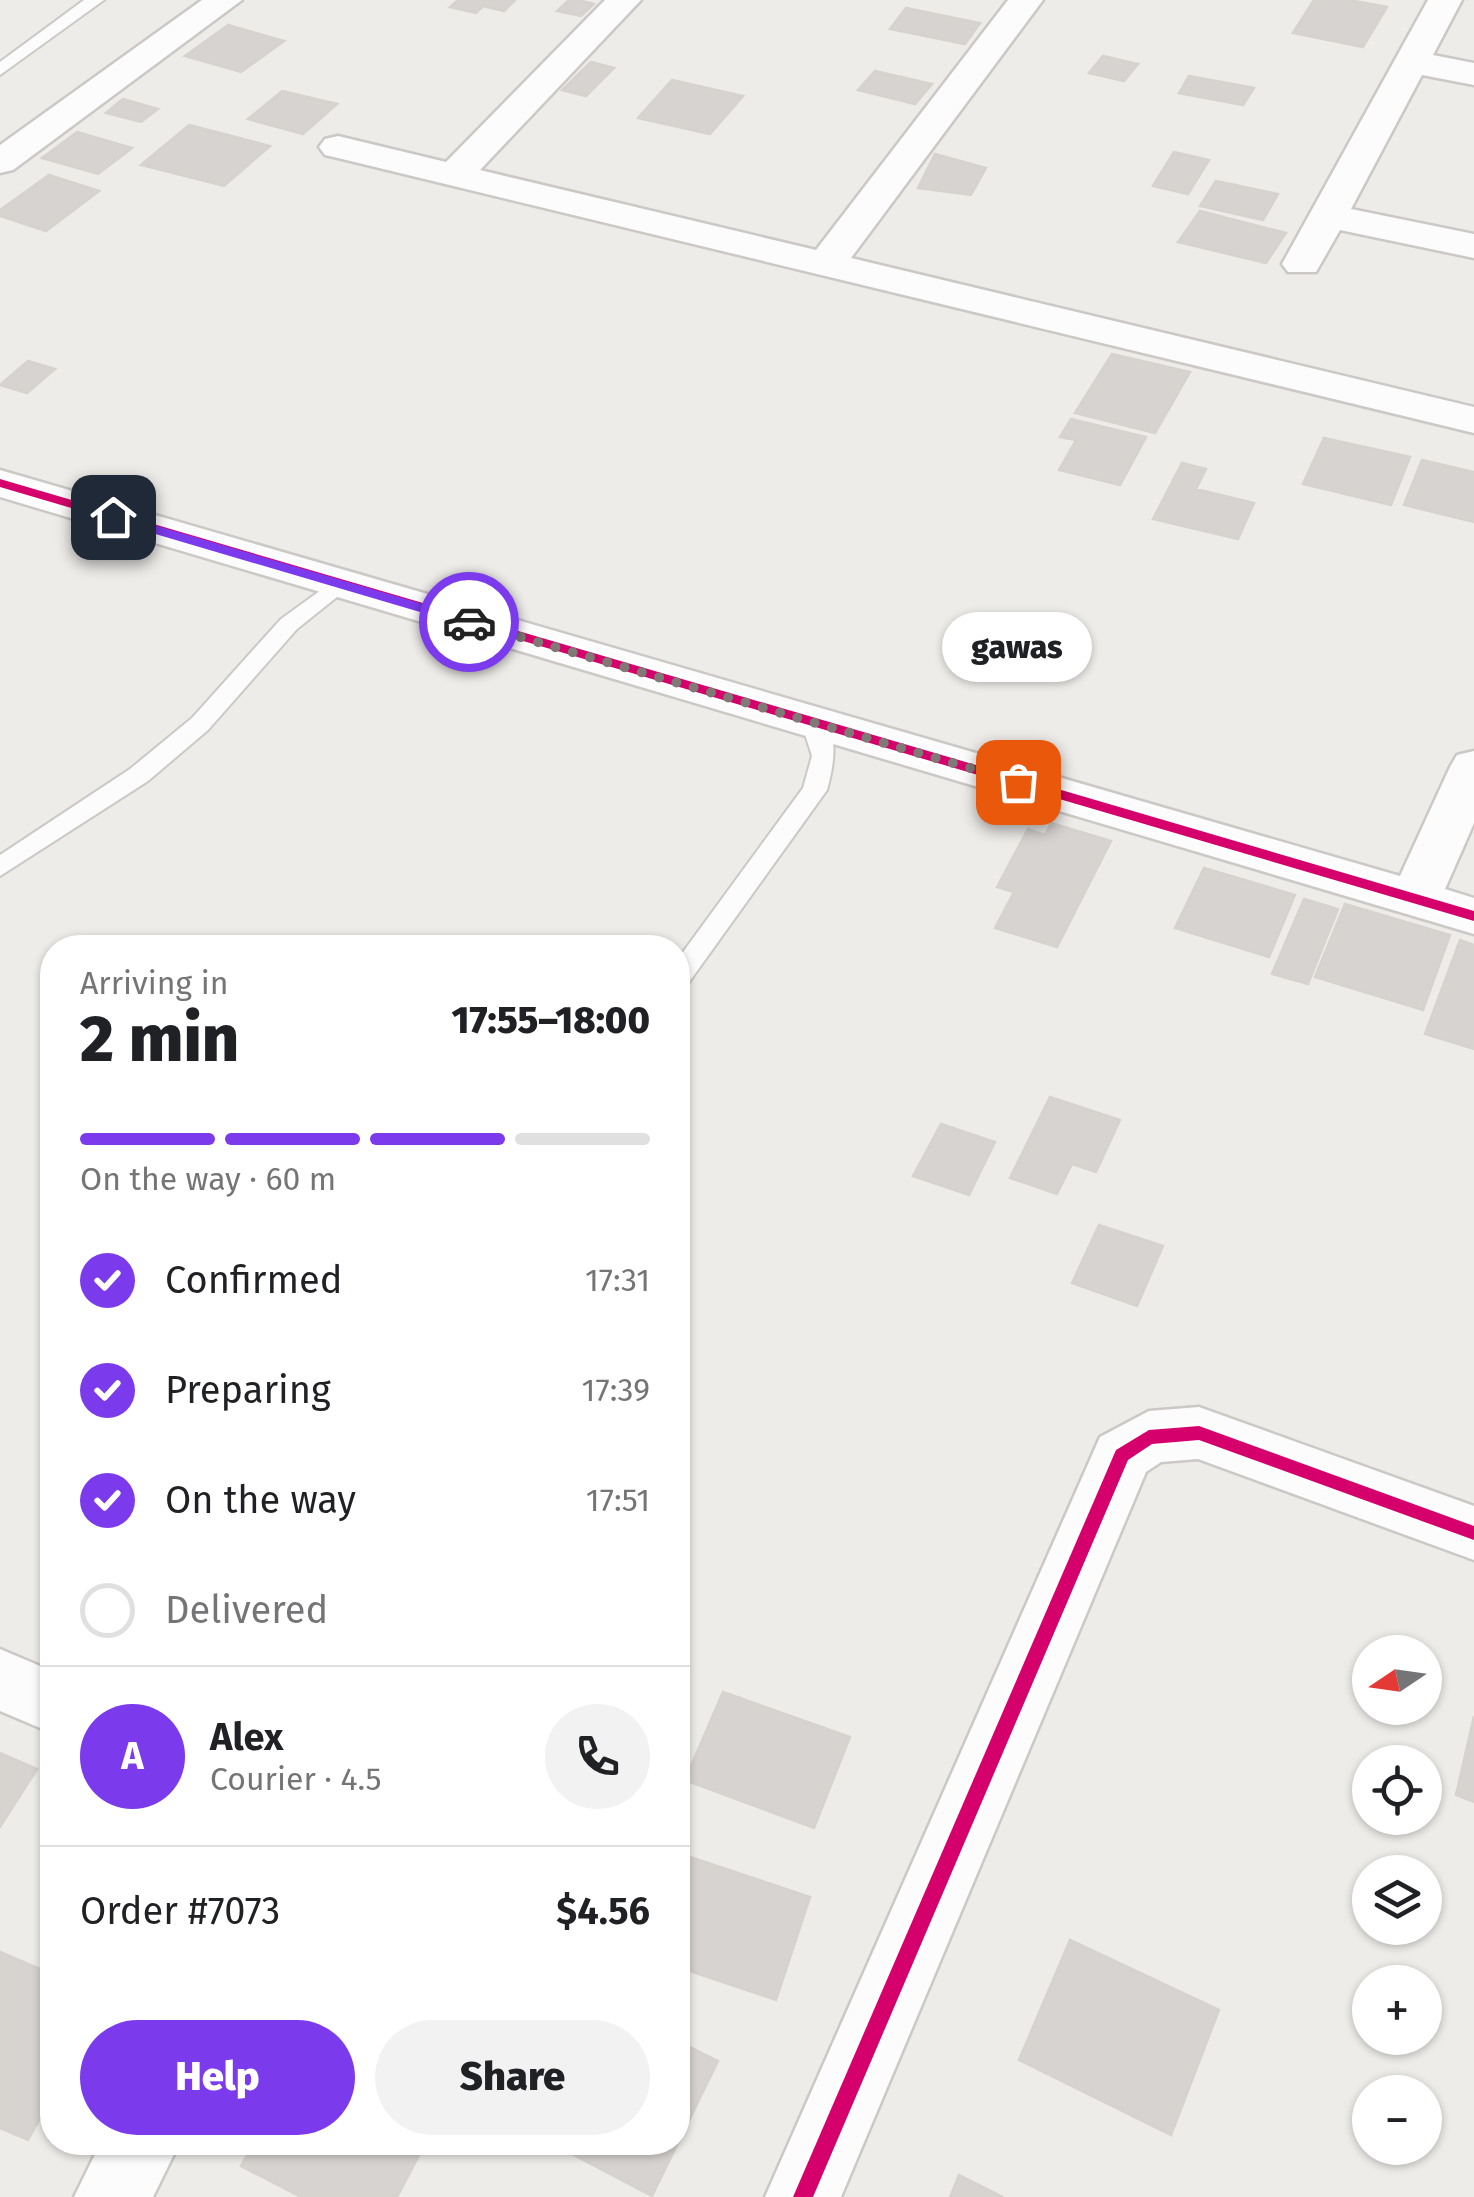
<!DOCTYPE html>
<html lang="en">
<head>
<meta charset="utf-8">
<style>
	:root { --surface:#fff; --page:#f2f2f2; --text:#202124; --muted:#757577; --line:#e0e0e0; --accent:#7c3aed }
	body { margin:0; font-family:"Fira Sans",sans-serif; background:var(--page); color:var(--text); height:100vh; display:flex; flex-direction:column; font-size:38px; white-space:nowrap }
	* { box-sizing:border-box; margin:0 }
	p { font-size:32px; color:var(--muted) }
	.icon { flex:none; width:55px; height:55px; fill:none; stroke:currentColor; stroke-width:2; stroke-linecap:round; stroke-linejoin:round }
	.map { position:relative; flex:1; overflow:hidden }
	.sheet { position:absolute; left:40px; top:935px; width:650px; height:1220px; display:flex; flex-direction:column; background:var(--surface); border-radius:40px; box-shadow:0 2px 8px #0004 }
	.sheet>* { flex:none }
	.needle { width:65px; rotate:257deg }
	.fabs { position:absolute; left:1352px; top:1635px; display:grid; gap:20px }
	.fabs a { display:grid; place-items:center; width:90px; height:90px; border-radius:50%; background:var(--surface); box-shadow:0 2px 8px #0004; font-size:50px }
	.pin { position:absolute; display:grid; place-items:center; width:85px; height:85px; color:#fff; margin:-42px; border-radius:20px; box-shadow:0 5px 15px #0006 }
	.courier { position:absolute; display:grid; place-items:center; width:100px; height:100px; margin:-50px; border:8px solid #7c3aed; border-radius:50%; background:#fff; color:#222; box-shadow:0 2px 12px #0007 }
	.bubble { position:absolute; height:70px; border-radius:35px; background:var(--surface); box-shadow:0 2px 8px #0004; font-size:32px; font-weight:800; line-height:70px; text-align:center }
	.overview em { font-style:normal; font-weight:800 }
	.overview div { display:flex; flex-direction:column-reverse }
	.overview { display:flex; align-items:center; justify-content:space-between; height:170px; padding:0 40px }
	h1 { font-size:65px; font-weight:800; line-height:75px }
	.bar { display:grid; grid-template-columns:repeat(4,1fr); gap:15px 10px; align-content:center; height:120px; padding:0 40px }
	.bar i { height:12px; border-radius:8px; background:var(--line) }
	.bar .active { background:var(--accent) }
	.bar p { grid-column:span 4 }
	.line { display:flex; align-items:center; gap:25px; padding:0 40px; border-top:2px solid var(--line) }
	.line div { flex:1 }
	.round { display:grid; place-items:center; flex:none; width:105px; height:105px; border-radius:52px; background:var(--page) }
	ol { padding:0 40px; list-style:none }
	li { display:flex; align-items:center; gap:30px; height:110px }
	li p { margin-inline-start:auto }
	li .icon { padding:10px; border-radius:50%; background:var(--accent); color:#fff; stroke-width:4 }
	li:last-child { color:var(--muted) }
	li i { width:55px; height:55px; border:5px solid var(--line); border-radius:50% }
	.primary-button { display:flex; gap:20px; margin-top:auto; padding:20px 40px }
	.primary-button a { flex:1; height:115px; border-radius:60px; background:var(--accent); color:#fff; font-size:40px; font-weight:800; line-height:115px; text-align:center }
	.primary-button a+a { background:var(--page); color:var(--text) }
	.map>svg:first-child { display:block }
	.building { fill:#d6d3d0; stroke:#d6d3cf; stroke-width:2.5 }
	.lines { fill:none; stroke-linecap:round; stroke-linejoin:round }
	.service-casing { stroke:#cbc8c5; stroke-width:4 }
	.minor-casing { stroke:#cbc8c5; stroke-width:5 }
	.service { fill:#fcfcfc; fill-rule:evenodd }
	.minor { fill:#fcfcfc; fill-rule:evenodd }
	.cycleway-casing { stroke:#fff; stroke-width:6 }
	.cycleway { fill:#d6006c; fill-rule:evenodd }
	.route { fill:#7c3aed }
	.done { stroke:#7f7a75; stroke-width:10; stroke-dasharray:0 18 }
</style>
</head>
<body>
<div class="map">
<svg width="1474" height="2197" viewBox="0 0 1474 2197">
	<rect width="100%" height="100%" fill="#eeece9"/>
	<path class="building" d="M458,0H515L504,11L483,6L476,13L450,7Z
		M569,0H578L594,4L581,16L557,11Z
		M1314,0H1349L1387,7L1363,47L1293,33Z
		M906,8L980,23L965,44L890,29Z
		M228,25L284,41L241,72L185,56Z
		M1103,56L1138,64L1124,81L1089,73Z
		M591,62L614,68L586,96L562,90Z
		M875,71L932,84L915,104L858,90Z
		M1189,76L1254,88L1243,105L1179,93Z
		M672,80L743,96L710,134L638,118Z
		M282,91L337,104L303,134L248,119Z
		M123,99L158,109L141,122L106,113Z
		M189,125L270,146L224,186L141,165Z
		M77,132L132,148L98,174L42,158Z
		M1174,152L1209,160L1188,194L1153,186Z
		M935,154L986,168L971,195L918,188Z
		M49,175L99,191L46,231L0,216V210Z
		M1216,181L1278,194L1263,220L1200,206Z
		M1200,211L1286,233L1266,263L1178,242Z
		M1112,354L1190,372L1155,433L1075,413Z
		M28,361L55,369L27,393L0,385Z
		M1071,419L1146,437L1120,485L1059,470L1076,440L1060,437Z
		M1324,438L1410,457L1391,505L1303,484Z
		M1422,460L1474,472V522L1404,505Z
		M1182,463L1206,469L1196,489L1254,503L1238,539L1153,519Z
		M1051,823L1111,841L1057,947L995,928L1014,892L997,887L1028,829L1045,835Z
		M1204,868L1295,895L1269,957L1175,928Z
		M1304,899L1338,909L1308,984L1272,974Z
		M1345,904L1450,935L1423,1010L1315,977Z
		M1460,940L1474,945V1049L1425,1034Z
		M1050,1097L1120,1120L1096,1172L1072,1164L1057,1194L1010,1178Z
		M941,1124L995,1142L969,1195L913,1176Z
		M1099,1225L1163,1246L1137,1306L1072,1283Z
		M723,1692L850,1737L814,1828L685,1780Z
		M1474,1716V1802L1456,1795Z
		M0,1753L37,1769L0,1827Z
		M678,1853L810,1897L776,2000L678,1967Z
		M1070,1940L1219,2010L1171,2135L1019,2060Z
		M0,1952L52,1974V2097L28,2140L0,2128Z
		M678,2041L718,2061L652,2196L549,2142H678Z
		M255,2142H426L397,2197H301L241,2166Z
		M959,2175L1003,2197H950Z"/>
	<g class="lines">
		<g class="service-casing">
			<path id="service" d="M84,0H104L0,75V62Z
				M339,577L350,584L347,589L297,629L208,730L148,781L0,876V855L130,769L192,718L281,619Z
				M813,714C843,722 833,769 827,790L687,985L678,987V959L803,788L812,756L801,722Z"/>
		</g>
		<g class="minor-casing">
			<path id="minor" d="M202,0H242L13,170L0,173V145Z
				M605,0H641L480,170L816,250L1008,0H1043L851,258L1474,407V433L338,158L325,155L319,147L325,139L338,136L446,162Z
				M1428,0H1462L1433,55L1474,63V85L1422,75L1351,209L1474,234V258L1340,230L1316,272H1288L1282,264Z
				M0,470L1400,876L1450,767L1457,755L1474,751V823L1445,889L1474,898V934L0,497Z
				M1199,1407L1474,1506V1560L1198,1459L1161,1462L1146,1472L841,2197H765L1100,1437L1149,1411Z
				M0,1649L52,1671V1733L0,1711Z
				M101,2142H180L153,2197H74Z"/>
		</g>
		<use href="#service" class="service"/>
		<use href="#minor" class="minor"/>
		<g class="cycleway-casing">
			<path id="cycleway" d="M0,479L1474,911V921L0,487Z
				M1199,1426L1474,1526V1540L1199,1440L1152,1444L1128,1460L813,2197H793L1116,1450L1149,1430Z"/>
		</g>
		<use href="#cycleway" class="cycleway"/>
	</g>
	<path class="route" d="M113,513L474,619L476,622L464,625L108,520Z"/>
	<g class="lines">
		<path class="done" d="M469,622L1018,782"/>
	</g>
</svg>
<div class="fabs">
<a><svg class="needle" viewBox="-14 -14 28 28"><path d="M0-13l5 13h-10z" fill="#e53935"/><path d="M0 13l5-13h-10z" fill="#757577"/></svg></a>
<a><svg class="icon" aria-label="locate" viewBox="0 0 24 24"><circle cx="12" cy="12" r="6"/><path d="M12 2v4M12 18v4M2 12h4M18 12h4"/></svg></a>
<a><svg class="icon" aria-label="layers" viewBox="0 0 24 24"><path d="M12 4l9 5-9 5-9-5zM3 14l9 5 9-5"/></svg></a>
<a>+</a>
<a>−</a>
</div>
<div class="pin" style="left:1018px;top:782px;background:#ea580c"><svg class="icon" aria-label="bag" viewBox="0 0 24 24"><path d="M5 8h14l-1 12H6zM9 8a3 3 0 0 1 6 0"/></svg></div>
<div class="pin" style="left:113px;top:517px;background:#1f2937"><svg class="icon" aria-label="home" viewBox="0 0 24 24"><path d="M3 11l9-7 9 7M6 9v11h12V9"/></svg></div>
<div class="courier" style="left:469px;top:622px"><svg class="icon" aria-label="car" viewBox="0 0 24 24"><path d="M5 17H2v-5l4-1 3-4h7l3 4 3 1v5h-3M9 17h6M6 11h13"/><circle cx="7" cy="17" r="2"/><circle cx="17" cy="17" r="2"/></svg></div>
<div class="bubble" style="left:942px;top:612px;width:150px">gawas</div>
<section class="sheet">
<div class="overview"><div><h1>2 min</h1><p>Arriving in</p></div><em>17:55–18:00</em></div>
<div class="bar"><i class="active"></i><i class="active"></i><i class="active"></i><i></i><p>On the way · 60 m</p></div>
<ol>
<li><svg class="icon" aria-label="check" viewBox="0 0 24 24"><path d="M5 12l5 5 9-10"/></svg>Confirmed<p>17:31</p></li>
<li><svg class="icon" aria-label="check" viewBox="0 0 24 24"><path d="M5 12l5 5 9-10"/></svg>Preparing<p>17:39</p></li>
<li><svg class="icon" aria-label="check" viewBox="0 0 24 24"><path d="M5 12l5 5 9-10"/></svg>On the way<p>17:51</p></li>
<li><i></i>Delivered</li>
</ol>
<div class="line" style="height:180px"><b class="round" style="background:var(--accent);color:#fff">A</b><div><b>Alex</b><p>Courier · 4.5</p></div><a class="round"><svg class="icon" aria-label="phone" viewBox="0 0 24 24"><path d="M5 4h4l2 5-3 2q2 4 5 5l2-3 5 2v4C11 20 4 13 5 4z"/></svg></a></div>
<div class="line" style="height:130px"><div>Order #7073</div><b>$4.56</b></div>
<div class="primary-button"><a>Help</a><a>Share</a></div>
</section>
</div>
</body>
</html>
